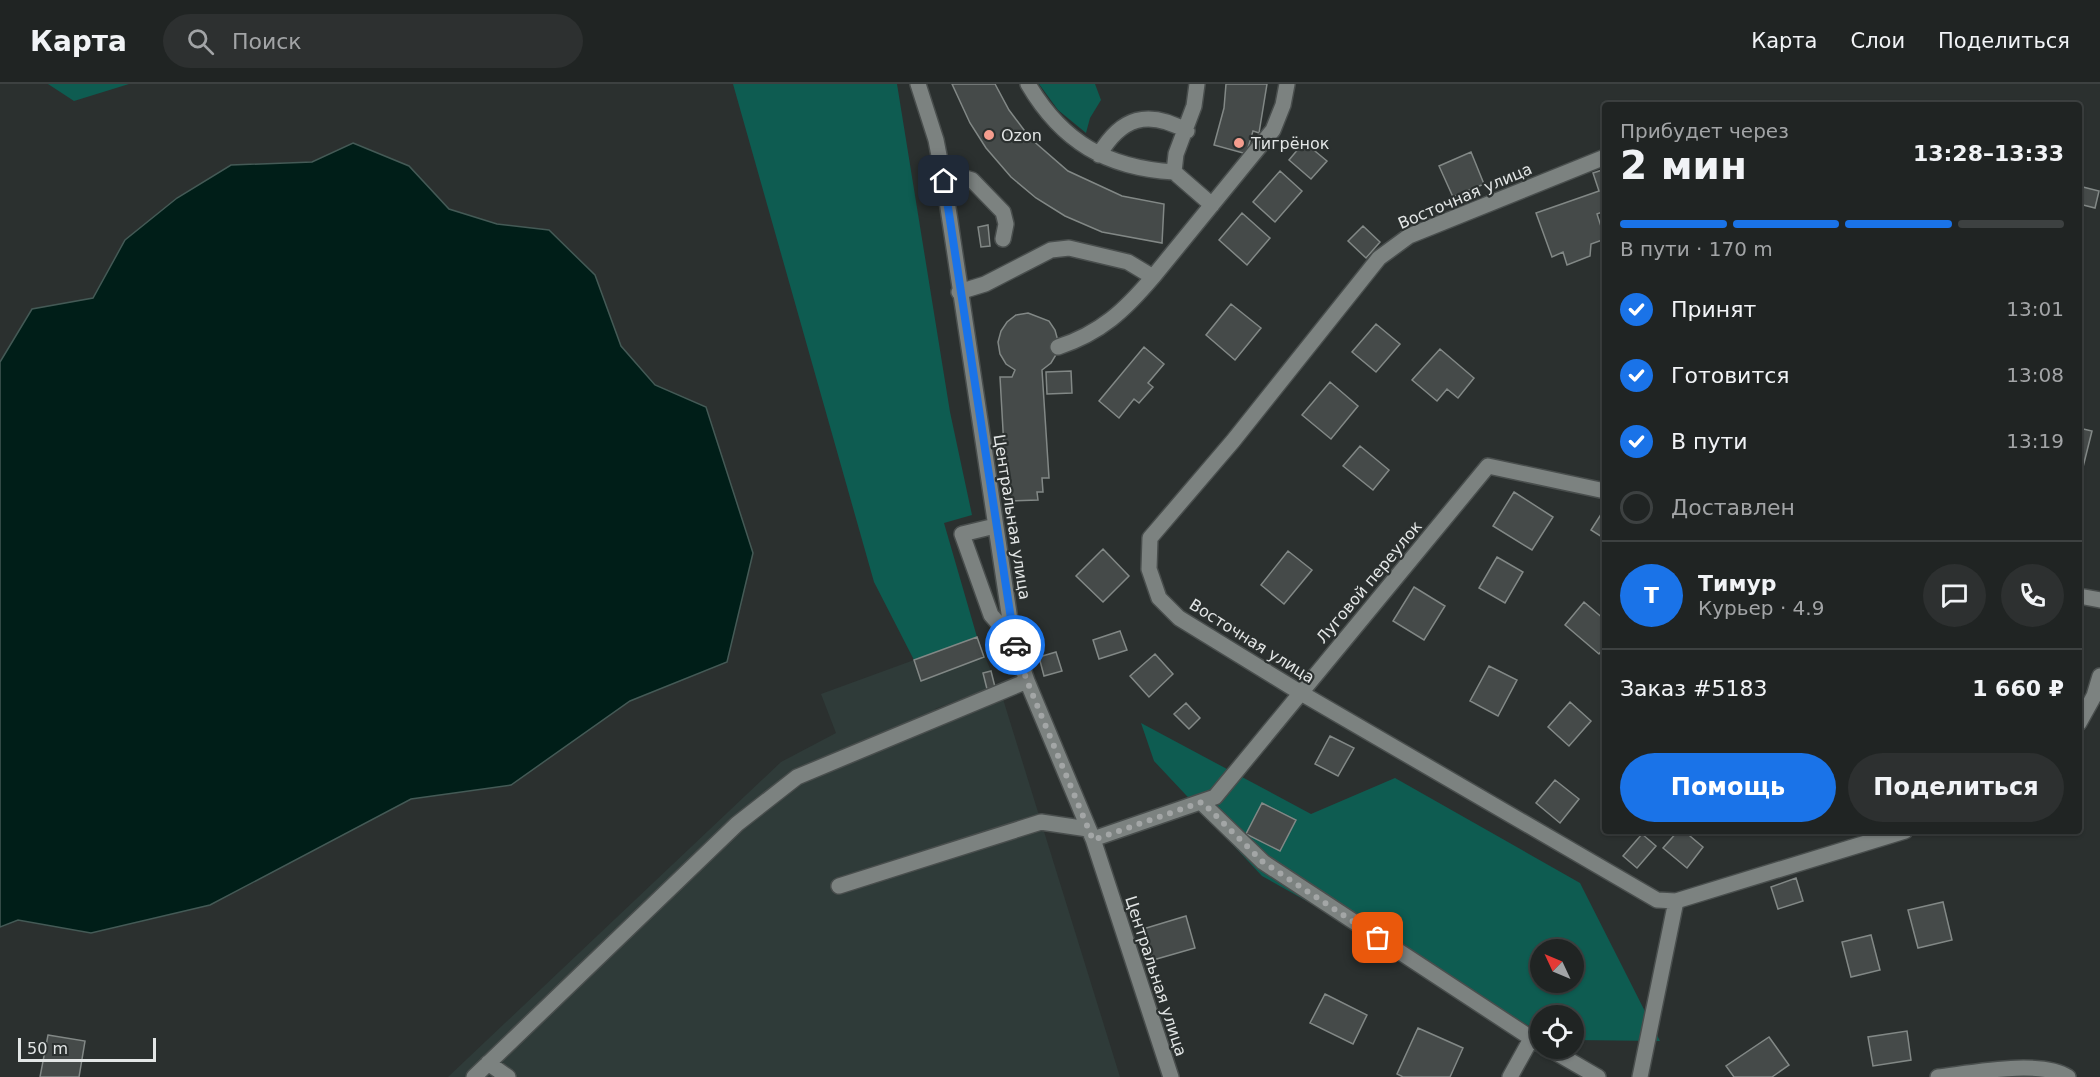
<!DOCTYPE html>
<html lang="ru">
<head>
<meta charset="utf-8">
<style>
	:root { --surface:#202423; --page:#2d3030; --text:#f1f3f6; --muted:#a2a4a6; --line:#3d4141; --accent:#1a73e8 }
	body { margin:0; font-family:"DejaVu Sans",sans-serif; background:var(--page); color:var(--text); height:100vh; display:flex; flex-direction:column; font-size:22px; white-space:nowrap }
	* { box-sizing:border-box; margin:0 }
	p { font-size:20px; color:var(--muted) }
	.icon { flex:none; width:33px; height:33px; fill:none; stroke:currentColor; stroke-width:2; stroke-linecap:round; stroke-linejoin:round }
	.map { position:relative; flex:1; overflow:hidden }
	.details { position:absolute; left:1602px; top:18px; width:480px; height:732px; display:flex; flex-direction:column; background:var(--surface); border-radius:6px; box-shadow:0 2px 4px #0004,0 0 0 2px var(--line) }
	.details>* { flex:none }
	.needle { width:39px; rotate:314deg }
	.controls { position:absolute; left:1530px; top:855px; display:grid; gap:12px }
	.controls a { display:grid; place-items:center; width:54px; height:54px; border-radius:50%; background:var(--surface); box-shadow:0 2px 4px #0004,0 0 0 2px var(--line); font-size:30px }
	.scale { position:absolute; left:18px; bottom:15px; width:138px; box-sizing:border-box; padding-left:6px; border:3px solid #e3e6e6; border-top:0; font-size:16px; line-height:21px; white-space:nowrap; color:#e3e6e6; -webkit-text-stroke:4px #2b302f; paint-order:stroke }
	.pin { position:absolute; display:grid; place-items:center; width:51px; height:51px; color:#fff; margin:-26px; border-radius:12px; box-shadow:0 3px 9px #0006 }
	.courier { position:absolute; display:grid; place-items:center; width:60px; height:60px; margin:-30px; border:4px solid #1a73e8; border-radius:50%; background:#fff; color:#222; box-shadow:0 2px 8px #0007 }
	.overview em { font-style:normal; font-weight:800 }
	.overview div { display:flex; flex-direction:column-reverse }
	.overview { display:flex; align-items:center; justify-content:space-between; height:102px; padding:0 18px }
	h1 { font-size:39px; font-weight:800; line-height:45px }
	.bar { display:grid; grid-template-columns:repeat(4,1fr); gap:9px 6px; align-content:center; height:72px; padding:0 18px }
	.bar i { height:8px; border-radius:4px; background:var(--line) }
	.bar .current { background:var(--accent) }
	.bar p { grid-column:span 4 }
	.line { display:flex; align-items:center; gap:15px; padding:0 18px; border-top:2px solid var(--line) }
	.line div { flex:1 }
	.round { display:grid; place-items:center; flex:none; width:63px; height:63px; border-radius:32px; background:var(--page) }
	ol { padding:0 18px; list-style:none }
	li { display:flex; align-items:center; gap:18px; height:66px }
	li p { margin-inline-start:auto }
	li .icon { padding:6px; border-radius:50%; background:var(--accent); color:#fff; stroke-width:4 }
	li:last-child { color:var(--muted) }
	li i { width:33px; height:33px; border:3px solid var(--line); border-radius:50% }
	.primary-button { display:flex; gap:12px; margin-top:auto; padding:12px 18px }
	.primary-button a { flex:1; height:69px; border-radius:36px; background:var(--accent); color:#fff; font-size:24px; font-weight:800; line-height:69px; text-align:center }
	.primary-button a+a { background:var(--page); color:var(--text) }
	header { display:flex; align-items:center; gap:36px; box-sizing:border-box; height:84px; padding:0 30px; background:var(--surface); border-bottom:2px solid var(--line) }
	header strong { font-size:28px }
	nav { display:flex; gap:33px; margin-inline-start:auto; font-size:21px }
	.search { width:420px; height:54px; background:var(--page); display:flex; align-items:center; gap:15px; box-sizing:border-box; padding:0 21px; border-radius:33px; color:var(--muted); font-size:22px }
	.map>svg:first-child { display:block }
	.built { fill:#2f3b39 }
	.green { fill:#0e5c51; fill-rule:evenodd }
	.water { fill:#001e18; stroke:#445a56; stroke-width:1.5 }
	.building { fill:#454a49; stroke:#828886; stroke-width:1.5 }
	.lines { fill:none; stroke-linecap:round; stroke-linejoin:round }
	.minor-casing { stroke:#494e4d; stroke-width:18 }
	.minor { stroke:#7c8280; stroke-width:15 }
	.done { stroke:#a3a6a6; stroke-width:6; stroke-dasharray:0 10.8 }
	.route { stroke:#1a73e8; stroke-width:8 }
	.poi-dot { fill:#f59d8e; stroke:#2b302f; stroke-width:2 }
	.labels { text-anchor:middle; dominant-baseline:central; stroke-width:4.5; stroke-linejoin:round; paint-order:stroke }
	.poi-label { font-size:16px; fill:#e3e6e6; stroke:#2b302f; text-anchor:start }
	.street-label { font-size:16px; fill:#e3e6e6; stroke:#2b302f }
</style>
</head>
<body>
<header>
<strong>Карта</strong>
<div class="search"><svg class="icon" aria-label="search" viewBox="0 0 24 24"><circle cx="10" cy="10" r="6"/><path d="M15 15l6 6"/></svg>Поиск</div>
<nav><a>Карта</a><a>Слои</a><a>Поделиться</a></nav>
</header>
<div class="map">
<svg width="2100" height="993" viewBox="0 0 2100 993">
	<rect width="100%" height="100%" fill="#2b302f"/>
	<path class="built" d="M977,553L991,587L983,589L987,605L935,625L940,641L1003,615L1120,993H448L781,678L836,649L821,610Z"/>
	<path class="green" d="M48,0H129L74,17Z
		M733,0H897L950,328L972,431L944,439L977,553L914,576L874,498Z
		M1039,0H1095L1101,16L1090,34L1086,49L1058,26Z
		M1141,639L1311,730L1395,694L1580,799L1660,957L1574,956V932H1540V948L1262,792L1154,677ZM1540,866H1574V898H1540Z"/>
	<path class="water" d="M353,59L409,82L449,125L497,140L549,146L595,191L621,262L655,301L706,323L753,469L727,578L630,617L511,701L411,715L210,821L91,849L18,836L0,843V278L32,225L93,214L125,156L177,114L231,81L312,78Z"/>
	<path class="building" d="M952,0H995L1009,26L1030,54L1068,87L1122,112L1164,120L1162,159L1102,148L1065,132L1036,114L1011,93L986,64L970,39Z
		M1226,0H1267L1259,49L1253,47L1247,67L1243,69L1214,61L1224,24Z
		M1304,58L1327,77L1311,95L1289,76Z
		M1471,68L1484,100L1453,113L1439,82Z
		M1605,85V127L1597,130L1605,155L1591,160L1590,172L1567,181L1563,168L1552,173L1536,129L1599,107L1593,89Z
		M1280,87L1302,107L1275,138L1253,118Z
		M2079,102L2099,107L2095,124L2079,120Z
		M1242,129L1270,154L1247,181L1219,156Z
		M988,141L990,162L981,163L978,143Z
		M1363,142L1380,158L1366,174L1348,157Z
		M1231,220L1261,244L1235,276L1206,251Z
		M1028,229L1049,237L1055,246L1058,257L1057,269L1051,279L1042,286L1049,394H1042L1043,408H1037L1038,416L1007,417L1000,293H1012L1015,286L1006,280L1000,270L998,258L1001,247L1007,238L1016,231Z
		M1376,240L1400,260L1376,288L1352,268Z
		M1144,263L1164,280L1148,299L1153,303L1139,319L1134,315L1119,334L1099,317Z
		M1440,265L1474,294L1458,314L1447,305L1437,317L1412,296Z
		M1071,287L1072,309L1047,310L1046,288Z
		M1330,298L1358,322L1331,355L1302,331Z
		M2079,344L2092,347L2079,399Z
		M1360,362L1389,386L1373,406L1343,382Z
		M1514,408L1553,433L1532,466L1493,442Z
		M1605,424V455L1591,446Z
		M1103,465L1129,492L1103,518L1076,492Z
		M1288,467L1312,486L1284,520L1261,501Z
		M1497,473L1523,488L1505,519L1479,504Z
		M1414,503L1445,522L1424,556L1393,537Z
		M1584,518L1605,536V562L1599,570L1565,541Z
		M1120,547L1127,566L1099,575L1093,556Z
		M977,553L984,573L921,597L914,576Z
		M1056,568L1062,587L1044,592L1039,573Z
		M1155,570L1173,590L1149,613L1130,592Z
		M1489,582L1517,596L1498,632L1470,617Z
		M991,587L995,603L987,605L983,589Z
		M1570,618L1591,637L1569,662L1548,643Z
		M1186,619L1200,634L1189,645L1174,630Z
		M1330,652L1354,664L1338,692L1315,680Z
		M1555,696L1579,715L1560,739L1536,719Z
		M1262,719L1296,736L1280,767L1246,750Z
		M1678,747H1684L1703,763L1687,784L1663,764Z
		M1642,750L1656,762L1637,784L1623,772Z
		M1796,794L1803,817L1778,825L1771,803Z
		M1943,818L1952,856L1918,864L1908,826Z
		M1186,832L1195,864L1153,876L1143,845Z
		M1871,851L1880,886L1851,893L1842,858Z
		M1325,910L1367,931L1353,960L1310,939Z
		M1418,944L1463,964L1450,993H1403L1397,990Z
		M1907,947L1911,976L1873,982L1868,953Z
		M48,951L85,957L79,993H40Z
		M1769,953L1789,981L1772,993H1734L1726,982Z"/>
	<g class="lines">
		<g class="minor-casing">
			<path id="minor" d="M918,0L936,56L944,97L1013,556L1027,597L1093,755L1171,993
				M1028,0C1062,58 1107,84 1174,88L1176,70L1194,22L1197,0
				M1099,71C1121,33 1148,25 1187,47
				M1605,73L1409,152L1379,174L1233,357L1150,454L1149,485L1159,514L1179,534L1301,609L1657,816L1676,817L1905,747
				M1174,88L1212,121
				M944,97L962,93L972,96L1003,128L1006,140L1003,155
				M959,208L985,200L1051,166L1069,164L1128,178L1153,193L1273,46L1283,21L1287,0
				M1058,263C1101,249 1125,226 1153,193
				M995,442L962,450L991,531L1013,556
				M2079,512L2100,516
				M2079,639L2094,612L2100,592
				M1202,719L1263,778L1540,960
				M1093,755L1215,713L1488,382L1605,407
				M839,802L1041,738L1088,745
				M1548,964L1598,993
				M488,979L508,993
				M474,993L737,740L797,693L1027,597
				M1510,993L1531,955
				M1640,993L1676,817
				M1938,993C1971,989 2040,975 2068,993"/>
		</g>
		<use href="#minor" class="minor"/>
	</g>
	<g class="lines">
		<path class="done" d="M1015,561L1027,597L1093,756L1202,718L1263,778L1378,854"/>
		<path class="route" d="M944,97L1015,561"/>
	</g>
	<g class="poi-dot">
		<circle cx="989" cy="51" r="6"/>
		<circle cx="1239" cy="59" r="6"/>
	</g>
	<g class="labels">
		<g class="poi-label">
			<text x="1001" y="51">Ozon</text>
			<text x="1251" y="59">Тигрёнок</text>
		</g>
		<g class="street-label">
			<text transform="translate(1465 112) rotate(-23)">Восточная улица</text>
			<text transform="translate(1012 433) rotate(81)">Центральная улица</text>
			<text transform="translate(1369 498) rotate(-50)">Луговой переулок</text>
			<text transform="translate(1252 557) rotate(32)">Восточная улица</text>
			<text transform="translate(1156 892) rotate(72)">Центральная улица</text>
		</g>
	</g>
</svg>
<div class="controls">
<a><svg class="needle" viewBox="-14 -14 28 28"><path d="M0-13l5 13h-10z" fill="#e53935"/><path d="M0 13l5-13h-10z" fill="#a2a4a6"/></svg></a>
<a><svg class="icon" aria-label="locate" viewBox="0 0 24 24"><circle cx="12" cy="12" r="6"/><path d="M12 2v4M12 18v4M2 12h4M18 12h4"/></svg></a>
</div>
<div class="scale">50 m</div>
<div class="pin" style="left:1378px;top:854px;background:#ea580c"><svg class="icon" aria-label="bag" viewBox="0 0 24 24"><path d="M5 8h14l-1 12H6zM9 8a3 3 0 0 1 6 0"/></svg></div>
<div class="pin" style="left:944px;top:97px;background:#1f2937"><svg class="icon" aria-label="home" viewBox="0 0 24 24"><path d="M3 11l9-7 9 7M6 9v11h12V9"/></svg></div>
<div class="courier" style="left:1015px;top:561px"><svg class="icon" aria-label="car" viewBox="0 0 24 24"><path d="M5 17H2v-5l4-1 3-4h7l3 4 3 1v5h-3M9 17h6M6 11h13"/><circle cx="7" cy="17" r="2"/><circle cx="17" cy="17" r="2"/></svg></div>
<section class="details">
<div class="overview"><div><h1>2 мин</h1><p>Прибудет через</p></div><em>13:28–13:33</em></div>
<div class="bar"><i class="current"></i><i class="current"></i><i class="current"></i><i></i><p>В пути · 170 m</p></div>
<ol>
<li><svg class="icon" aria-label="check" viewBox="0 0 24 24"><path d="M5 12l5 5 9-10"/></svg>Принят<p>13:01</p></li>
<li><svg class="icon" aria-label="check" viewBox="0 0 24 24"><path d="M5 12l5 5 9-10"/></svg>Готовится<p>13:08</p></li>
<li><svg class="icon" aria-label="check" viewBox="0 0 24 24"><path d="M5 12l5 5 9-10"/></svg>В пути<p>13:19</p></li>
<li><i></i>Доставлен</li>
</ol>
<div class="line" style="height:108px"><b class="round" style="background:var(--accent);color:#fff">Т</b><div><b>Тимур</b><p>Курьер · 4.9</p></div><a class="round"><svg class="icon" aria-label="chat" viewBox="0 0 24 24"><path d="M4 5h16v11H9l-5 4z"/></svg></a><a class="round"><svg class="icon" aria-label="phone" viewBox="0 0 24 24"><path d="M5 4h4l2 5-3 2q2 4 5 5l2-3 5 2v4C11 20 4 13 5 4z"/></svg></a></div>
<div class="line" style="height:78px"><div>Заказ #5183</div><b>1 660 ₽</b></div>
<div class="primary-button"><a>Помощь</a><a>Поделиться</a></div>
</section>
</div>
</body>
</html>
